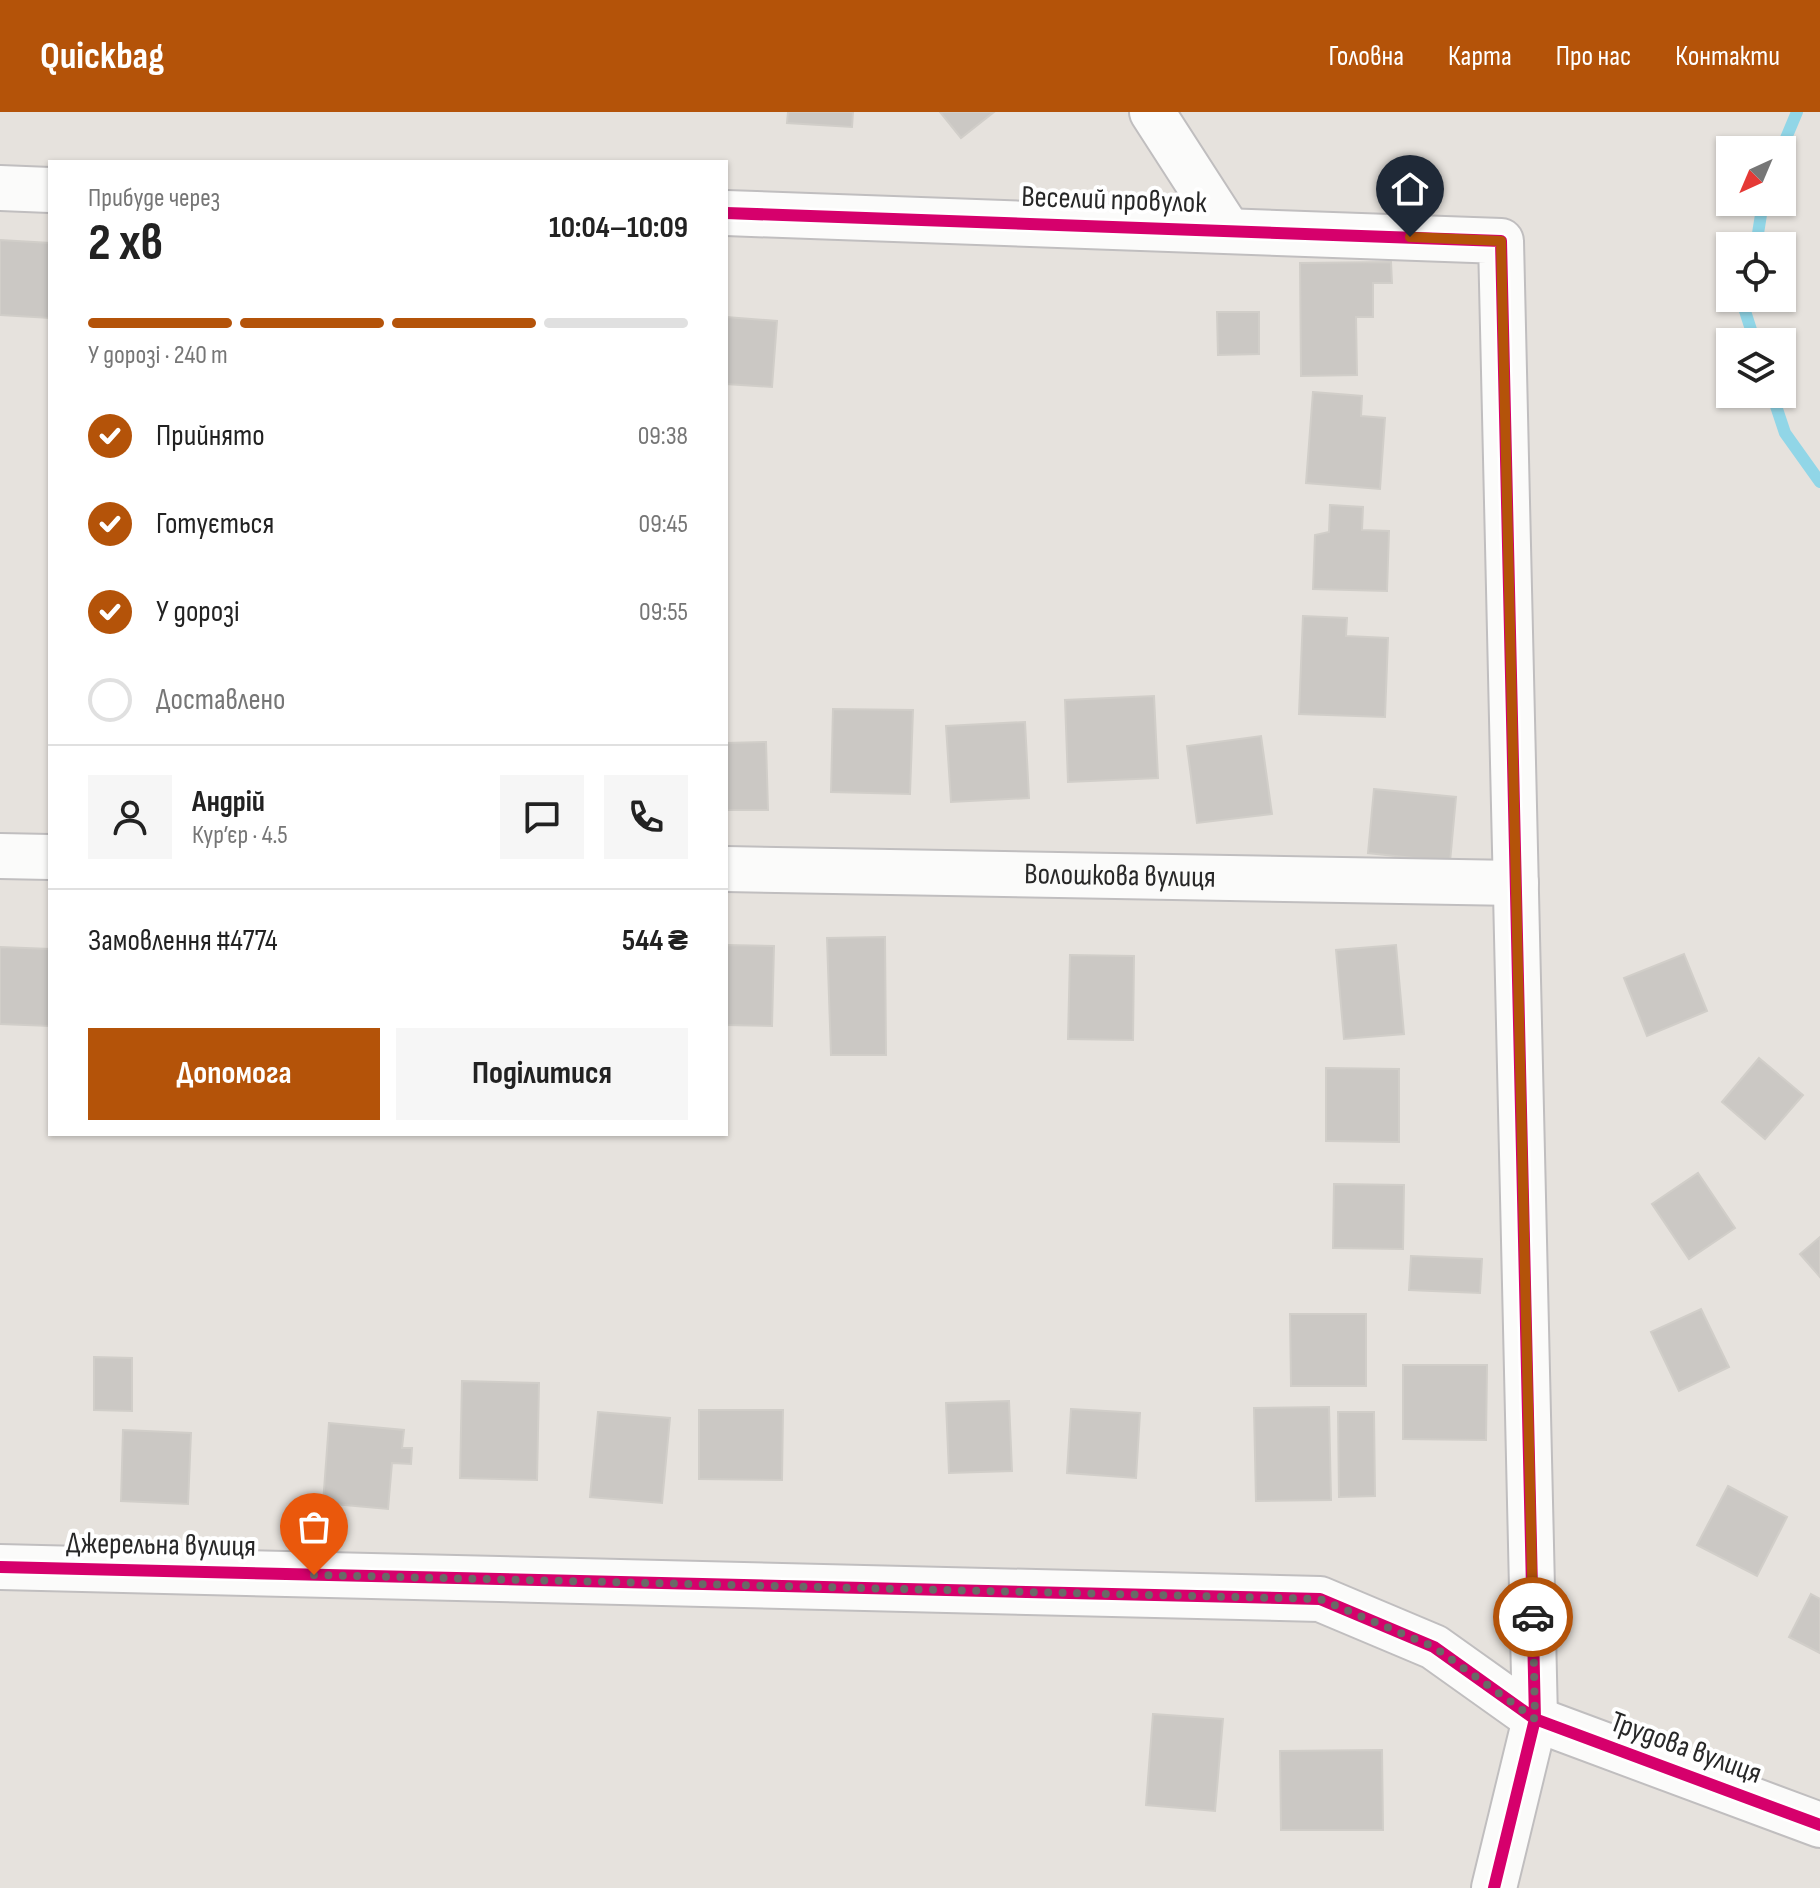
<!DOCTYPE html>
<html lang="uk">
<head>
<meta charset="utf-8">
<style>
	:root { --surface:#fff; --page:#f6f6f6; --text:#222; --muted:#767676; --line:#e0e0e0; --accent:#b45309 }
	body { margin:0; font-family:"Sofia Sans Condensed",sans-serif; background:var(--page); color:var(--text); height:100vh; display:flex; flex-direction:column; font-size:30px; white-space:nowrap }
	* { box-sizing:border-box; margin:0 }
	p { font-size:26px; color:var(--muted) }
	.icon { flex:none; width:44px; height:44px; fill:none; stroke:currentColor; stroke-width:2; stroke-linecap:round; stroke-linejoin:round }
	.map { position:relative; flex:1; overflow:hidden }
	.sheet { position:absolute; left:48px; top:48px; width:680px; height:976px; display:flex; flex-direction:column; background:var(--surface); border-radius:0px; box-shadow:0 2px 6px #0004 }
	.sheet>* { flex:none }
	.needle { width:52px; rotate:224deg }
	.tools { position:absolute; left:1716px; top:24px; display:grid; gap:16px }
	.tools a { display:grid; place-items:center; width:80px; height:80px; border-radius:0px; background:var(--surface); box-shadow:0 2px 6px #0004; font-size:40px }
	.pin { position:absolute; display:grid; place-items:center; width:68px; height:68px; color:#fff; margin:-82px -34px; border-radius:50% 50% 50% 0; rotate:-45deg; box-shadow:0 0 8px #0007 }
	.pin .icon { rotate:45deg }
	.courier { position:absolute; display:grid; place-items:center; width:80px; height:80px; margin:-40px; border:6px solid #b45309; border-radius:50%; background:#fff; color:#222; box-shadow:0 2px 10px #0007 }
	.headline em { font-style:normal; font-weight:700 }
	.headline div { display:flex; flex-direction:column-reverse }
	.headline { display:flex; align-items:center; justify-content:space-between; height:136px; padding:0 40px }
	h1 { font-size:52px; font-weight:700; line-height:60px }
	.bar { display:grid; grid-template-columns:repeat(4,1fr); gap:12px 8px; align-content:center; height:96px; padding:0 40px }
	.bar i { height:10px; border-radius:6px; background:var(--line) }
	.bar .active { background:var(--accent) }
	.bar p { grid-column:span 4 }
	.line { display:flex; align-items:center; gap:20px; padding:0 40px; border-top:2px solid var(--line) }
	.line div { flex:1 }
	.round { display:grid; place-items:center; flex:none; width:84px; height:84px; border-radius:0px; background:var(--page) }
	ol { padding:0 40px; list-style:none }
	li { display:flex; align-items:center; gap:24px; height:88px }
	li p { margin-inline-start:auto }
	li .icon { padding:8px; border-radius:50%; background:var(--accent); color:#fff; stroke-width:4 }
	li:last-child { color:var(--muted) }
	li i { width:44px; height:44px; border:4px solid var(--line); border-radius:50% }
	.button { display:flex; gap:16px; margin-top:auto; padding:16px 40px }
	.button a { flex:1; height:92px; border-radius:0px; background:var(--accent); color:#fff; font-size:32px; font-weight:700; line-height:92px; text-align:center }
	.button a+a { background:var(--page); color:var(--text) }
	header { display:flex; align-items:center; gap:48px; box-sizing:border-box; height:112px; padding:0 40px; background:var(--accent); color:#fff }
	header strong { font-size:38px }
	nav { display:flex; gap:44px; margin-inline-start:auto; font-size:28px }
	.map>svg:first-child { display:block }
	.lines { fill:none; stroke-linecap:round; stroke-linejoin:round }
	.stream { stroke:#91d6e7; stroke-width:12 }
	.building { fill:#cbc8c4; stroke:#d1cec9; stroke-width:2 }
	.minor-casing { stroke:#c0bebf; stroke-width:48 }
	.minor { stroke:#fbfbfa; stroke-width:44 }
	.cycleway-casing { stroke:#fff; stroke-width:17 }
	.cycleway { stroke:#d6006c; stroke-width:12 }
	.done { stroke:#6a6967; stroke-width:8; stroke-dasharray:0 14.4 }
	.route { stroke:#b45309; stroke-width:10 }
	.labels { text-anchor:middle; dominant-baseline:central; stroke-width:8; stroke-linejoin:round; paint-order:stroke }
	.street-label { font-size:30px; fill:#282828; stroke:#fff }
</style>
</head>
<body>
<header>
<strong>Quickbag</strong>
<nav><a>Головна</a><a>Карта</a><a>Про нас</a><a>Контакти</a></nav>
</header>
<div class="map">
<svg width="1820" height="1776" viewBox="0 0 1820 1776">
	<rect width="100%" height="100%" fill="#e6e2dd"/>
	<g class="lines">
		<path class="stream" d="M1781,38L1797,0
			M1756,134L1763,90
			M1747,186L1745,199L1755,230
			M1772,282L1785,321L1820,370"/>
	</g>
	<path class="building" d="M788,0H853L852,15L787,11Z
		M940,0H994L961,26Z
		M0,128L50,131V206L0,203Z
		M1391,150L1392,171H1373V205H1356L1357,263L1301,264L1300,151Z
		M1217,200H1259V242L1218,243Z
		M726,205L777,209L772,275L726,272Z
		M1313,280L1362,284L1361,304L1385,306L1380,377L1306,371Z
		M1330,393L1363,395L1362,418L1389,419L1387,479L1313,477L1315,423L1329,420Z
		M1303,504L1347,506L1346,524L1388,526L1385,605L1299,602Z
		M1154,584L1158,666L1068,670L1065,588Z
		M833,597L913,598L910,682L831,680Z
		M1025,610L1029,686L951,690L946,614Z
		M1261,624L1272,702L1197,711L1187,634Z
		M766,630L768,698H726V631Z
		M1374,677L1456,685L1450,750L1368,741Z
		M885,825L886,943H831L827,826Z
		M726,833L774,834L772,914L726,913Z
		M1396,833L1404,922L1344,927L1336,838Z
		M0,835L50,837V914L0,912Z
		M1684,842L1707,899L1647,924L1624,866Z
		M1070,843L1134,844L1133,928L1068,927Z
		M1759,946L1803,983L1765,1027L1722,990Z
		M1326,956L1399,957V1030L1326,1029Z
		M1698,1061L1735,1116L1689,1147L1652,1092Z
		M1334,1072L1404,1073L1403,1137L1333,1136Z
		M1820,1125V1165L1800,1142Z
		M1411,1144L1482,1147L1480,1181L1409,1178Z
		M1701,1197L1729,1255L1679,1279L1651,1220Z
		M1290,1202H1366V1274H1291Z
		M94,1245L132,1246V1299L94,1298Z
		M1403,1253H1487L1486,1328L1403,1327Z
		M462,1269L539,1271L537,1368L460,1366Z
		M1009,1289L1012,1359L949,1361L946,1291Z
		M1329,1295L1331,1388L1256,1389L1254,1296Z
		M1071,1297L1140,1301L1136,1366L1067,1361Z
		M699,1298H783L782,1368L699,1367Z
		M598,1300L670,1306L662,1391L590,1385Z
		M1338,1300H1374L1375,1384L1339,1385Z
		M329,1311L404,1318L402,1336H412L411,1352L392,1351L388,1397L323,1391Z
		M123,1318L191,1321L188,1392L121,1389Z
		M1728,1374L1787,1405L1757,1464L1697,1433Z
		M1811,1482L1820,1487V1541L1789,1525Z
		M1153,1602L1223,1607L1215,1699L1146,1693Z
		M1382,1638L1383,1718H1281L1280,1639Z"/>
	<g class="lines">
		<g class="minor-casing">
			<g id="minor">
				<path d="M1152,0L1228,118"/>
				<path d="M0,76L50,78"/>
				<path d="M726,101L1501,129L1535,1607L1494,1776"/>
				<path d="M0,744L50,745"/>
				<path id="s1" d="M726,757L1516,771"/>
				<path d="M0,1455L1320,1487L1434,1535L1535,1607L1820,1713"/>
			</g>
		</g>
		<use href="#minor" class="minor"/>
		<g class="cycleway-casing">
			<path id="cycleway" d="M726,101L1501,129L1535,1607L1494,1776
				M0,1455L1320,1487L1434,1535L1535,1607L1820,1713"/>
		</g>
		<use href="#cycleway" class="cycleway"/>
	</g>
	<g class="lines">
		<path class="done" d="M314,1463L1320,1487L1434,1535L1535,1607L1533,1505"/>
		<path class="route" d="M1410,125L1501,129L1533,1505"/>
	</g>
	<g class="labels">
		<g class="street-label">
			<text transform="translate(1114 88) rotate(2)">Веселий провулок</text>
			<text stroke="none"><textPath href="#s1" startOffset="394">Волошкова вулиця</textPath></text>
			<text transform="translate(161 1433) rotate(1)">Джерельна вулиця</text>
			<text transform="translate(1686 1636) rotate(20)">Трудова вулиця</text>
		</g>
	</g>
</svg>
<div class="tools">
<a><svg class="needle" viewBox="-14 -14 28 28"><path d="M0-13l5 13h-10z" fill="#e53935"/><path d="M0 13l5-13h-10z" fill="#767676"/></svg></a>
<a><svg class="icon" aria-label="locate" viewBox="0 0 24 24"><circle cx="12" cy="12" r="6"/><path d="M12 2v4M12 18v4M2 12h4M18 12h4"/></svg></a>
<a><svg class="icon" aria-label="layers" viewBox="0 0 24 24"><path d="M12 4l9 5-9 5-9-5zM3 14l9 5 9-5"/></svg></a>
</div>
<div class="pin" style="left:314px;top:1463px;background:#ea580c"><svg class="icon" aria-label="bag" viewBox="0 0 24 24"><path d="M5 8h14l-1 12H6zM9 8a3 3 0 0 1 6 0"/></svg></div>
<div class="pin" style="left:1410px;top:125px;background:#1f2937"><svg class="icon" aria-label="home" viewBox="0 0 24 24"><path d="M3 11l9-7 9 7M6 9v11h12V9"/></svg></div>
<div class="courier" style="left:1533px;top:1505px"><svg class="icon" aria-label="car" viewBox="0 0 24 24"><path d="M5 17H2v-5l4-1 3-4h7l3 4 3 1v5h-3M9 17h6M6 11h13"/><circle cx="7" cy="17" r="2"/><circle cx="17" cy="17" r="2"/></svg></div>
<section class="sheet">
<div class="headline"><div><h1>2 хв</h1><p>Прибуде через</p></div><em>10:04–10:09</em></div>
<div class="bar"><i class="active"></i><i class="active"></i><i class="active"></i><i></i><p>У дорозі · 240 m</p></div>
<ol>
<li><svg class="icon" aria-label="check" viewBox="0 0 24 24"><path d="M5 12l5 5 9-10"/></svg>Прийнято<p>09:38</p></li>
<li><svg class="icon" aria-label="check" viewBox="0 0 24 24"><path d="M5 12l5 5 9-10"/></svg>Готується<p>09:45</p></li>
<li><svg class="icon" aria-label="check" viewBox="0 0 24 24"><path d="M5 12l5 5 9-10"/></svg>У дорозі<p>09:55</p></li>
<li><i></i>Доставлено</li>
</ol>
<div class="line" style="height:144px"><a class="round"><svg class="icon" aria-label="person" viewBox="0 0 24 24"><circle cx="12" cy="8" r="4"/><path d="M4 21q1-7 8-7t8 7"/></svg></a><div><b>Андрій</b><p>Кур’єр · 4.5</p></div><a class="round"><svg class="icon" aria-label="chat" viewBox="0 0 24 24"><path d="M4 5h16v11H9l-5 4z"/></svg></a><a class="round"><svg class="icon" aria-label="phone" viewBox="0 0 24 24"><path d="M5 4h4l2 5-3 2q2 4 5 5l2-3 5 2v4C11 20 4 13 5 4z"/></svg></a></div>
<div class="line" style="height:104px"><div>Замовлення #4774</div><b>544 ₴</b></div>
<div class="button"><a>Допомога</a><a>Поділитися</a></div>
</section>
</div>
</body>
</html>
